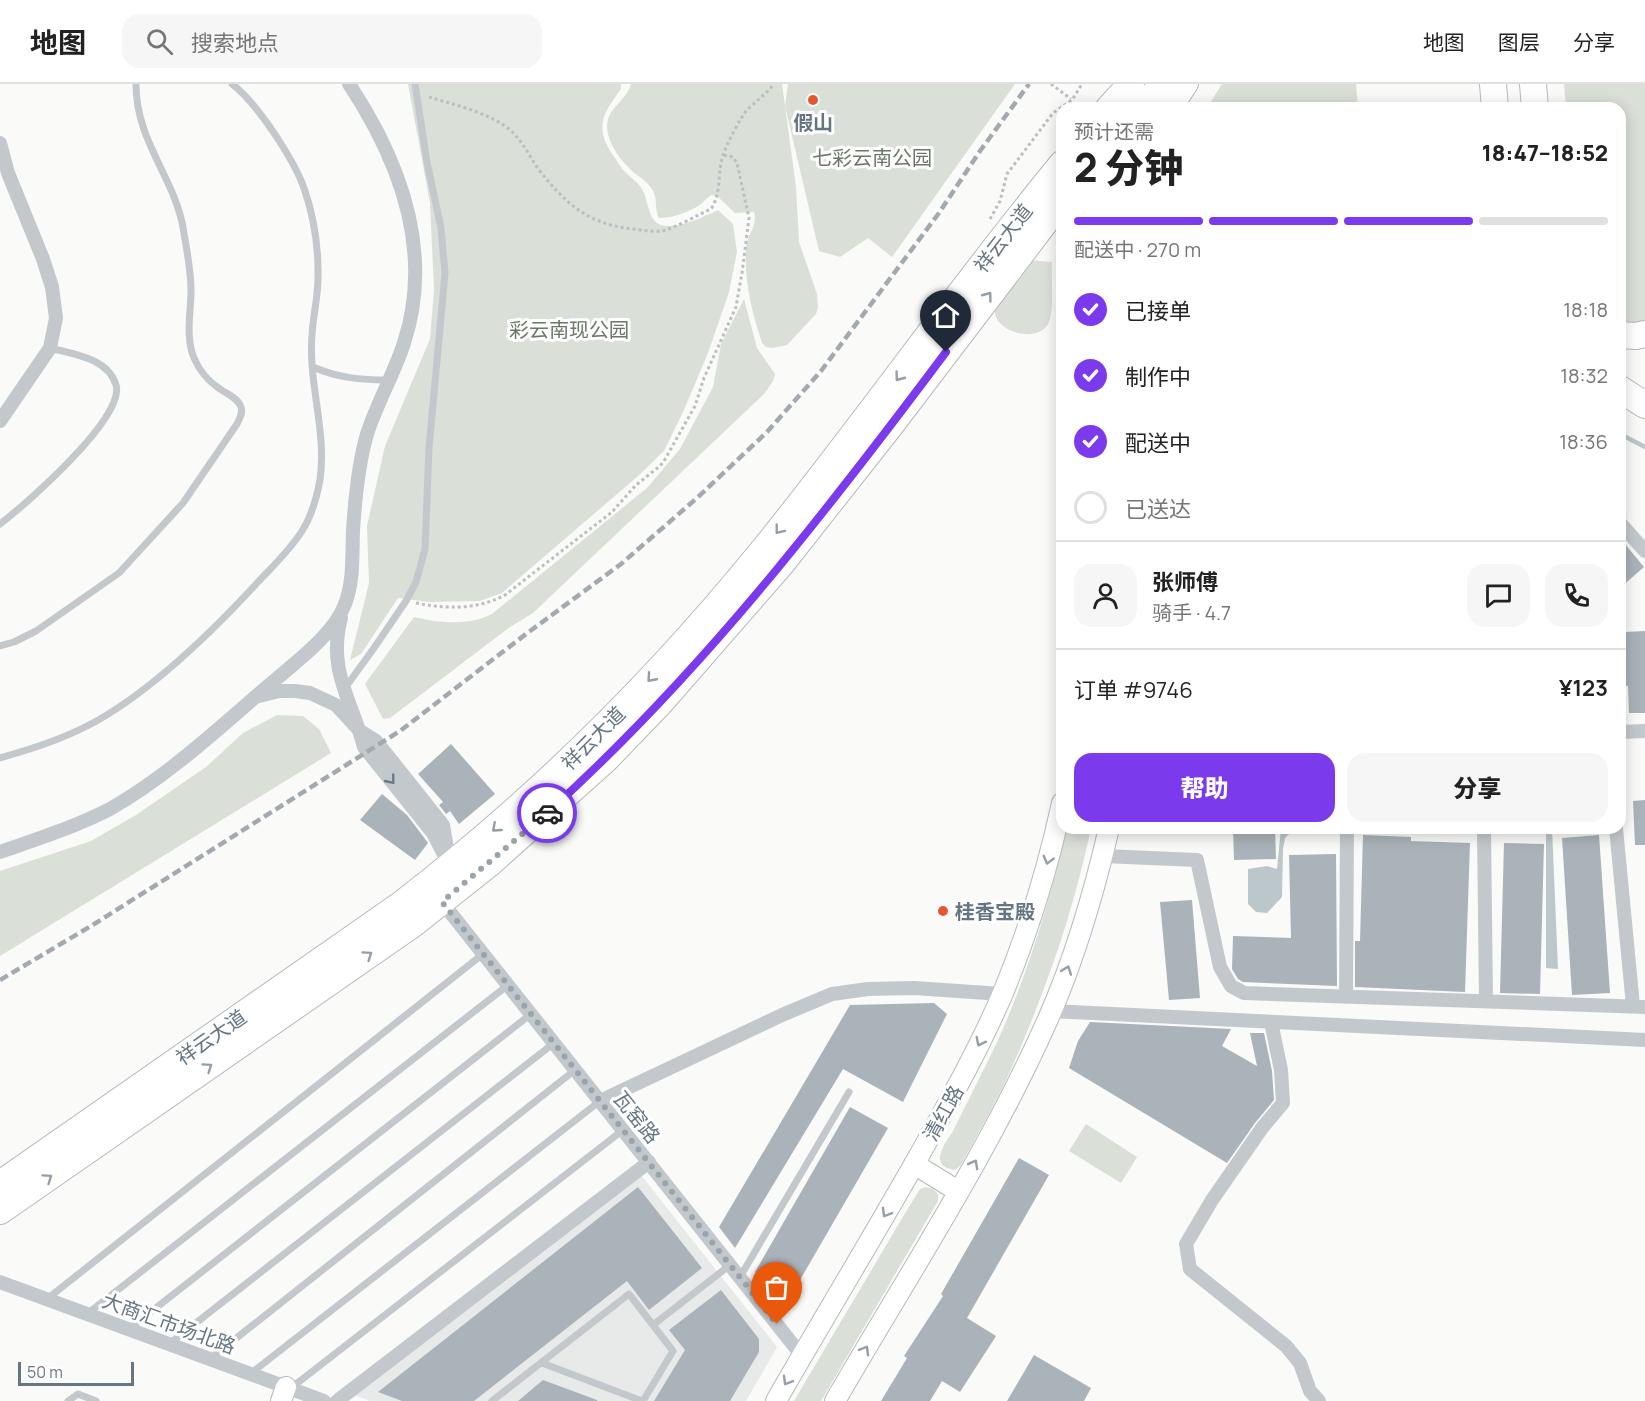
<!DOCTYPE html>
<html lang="zh">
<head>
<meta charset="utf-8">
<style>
	:root { --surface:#fff; --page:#f6f6f6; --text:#222; --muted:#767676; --line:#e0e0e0; --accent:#7c3aed }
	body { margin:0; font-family:Manrope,"Noto Sans SC",sans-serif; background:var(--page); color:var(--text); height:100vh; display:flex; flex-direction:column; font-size:22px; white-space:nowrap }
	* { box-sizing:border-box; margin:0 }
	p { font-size:20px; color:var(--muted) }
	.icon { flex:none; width:33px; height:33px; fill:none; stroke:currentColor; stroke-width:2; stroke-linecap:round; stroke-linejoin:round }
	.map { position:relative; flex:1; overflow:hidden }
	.details { position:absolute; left:1056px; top:18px; width:570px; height:732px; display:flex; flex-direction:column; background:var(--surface); border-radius:18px; box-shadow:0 3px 15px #0003 }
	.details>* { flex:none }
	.scale { position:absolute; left:18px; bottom:15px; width:116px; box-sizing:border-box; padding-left:6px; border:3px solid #657683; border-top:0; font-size:16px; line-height:21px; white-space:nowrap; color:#657683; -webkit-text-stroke:4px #fff; paint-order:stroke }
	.pin { position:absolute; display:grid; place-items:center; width:51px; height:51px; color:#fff; margin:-62px -26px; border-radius:50% 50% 50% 0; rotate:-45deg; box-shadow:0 0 6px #0007 }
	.pin .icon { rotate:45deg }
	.courier { position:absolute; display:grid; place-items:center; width:60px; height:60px; margin:-30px; border:4px solid #7c3aed; border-radius:50%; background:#fff; color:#222; box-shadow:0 2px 8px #0007 }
	.overview em { font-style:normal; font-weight:800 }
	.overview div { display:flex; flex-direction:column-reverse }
	.overview { display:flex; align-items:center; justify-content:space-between; height:102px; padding:0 18px }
	h1 { font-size:39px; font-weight:800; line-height:45px }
	.bar { display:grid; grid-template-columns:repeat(4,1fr); gap:9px 6px; align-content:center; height:72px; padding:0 18px }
	.bar i { height:8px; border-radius:4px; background:var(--line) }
	.bar .active { background:var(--accent) }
	.bar p { grid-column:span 4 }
	.line { display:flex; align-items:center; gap:15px; padding:0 18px; border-top:2px solid var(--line) }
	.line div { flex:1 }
	.round { display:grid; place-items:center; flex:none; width:63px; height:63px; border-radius:18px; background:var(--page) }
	ol { padding:0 18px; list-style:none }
	li { display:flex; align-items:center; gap:18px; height:66px }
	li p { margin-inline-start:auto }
	li .icon { padding:6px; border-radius:50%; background:var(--accent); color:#fff; stroke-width:4 }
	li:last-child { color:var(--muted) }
	li i { width:33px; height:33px; border:3px solid var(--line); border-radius:50% }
	.action { display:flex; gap:12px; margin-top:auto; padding:12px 18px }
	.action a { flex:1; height:69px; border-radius:18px; background:var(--accent); color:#fff; font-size:24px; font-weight:800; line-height:69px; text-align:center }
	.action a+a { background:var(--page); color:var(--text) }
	header { display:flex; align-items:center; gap:36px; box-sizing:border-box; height:84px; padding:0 30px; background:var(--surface); border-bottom:2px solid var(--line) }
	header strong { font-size:28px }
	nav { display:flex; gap:33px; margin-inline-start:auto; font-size:21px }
	.search { width:420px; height:54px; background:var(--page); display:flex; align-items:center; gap:15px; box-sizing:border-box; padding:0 21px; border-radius:18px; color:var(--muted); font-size:22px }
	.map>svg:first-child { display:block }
	.built { fill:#e8e9e9 }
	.green { fill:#dadfd7 }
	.water { fill:#bbc7cb }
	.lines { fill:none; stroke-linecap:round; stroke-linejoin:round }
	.stream { stroke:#bbc7cb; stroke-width:4.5 }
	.building { fill:#aab3b9 }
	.secondary-casing { stroke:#b3babf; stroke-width:22 }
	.highway-casing { stroke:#b4b9bd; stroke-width:28 }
	.path { stroke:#bbbfc2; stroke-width:3; stroke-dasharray:3 3; stroke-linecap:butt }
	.lane { stroke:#c3c8cc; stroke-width:7 }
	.street { stroke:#c3c8cc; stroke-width:14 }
	.secondary { stroke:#fff; stroke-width:20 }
	.highway { stroke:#fff; stroke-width:26 }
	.rail { stroke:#a2aab0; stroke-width:4.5; stroke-dasharray:9 4.5; stroke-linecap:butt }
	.oneway { stroke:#939fa8 }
	.oneway2 { stroke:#6a7a87 }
	.done { stroke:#99a4ac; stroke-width:6; stroke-dasharray:0 10.8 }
	.route { stroke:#7c3aed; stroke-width:8 }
	.poi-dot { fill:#e4572e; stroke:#fff; stroke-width:2 }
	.labels { text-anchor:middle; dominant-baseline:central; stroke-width:6; stroke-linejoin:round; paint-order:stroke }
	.poi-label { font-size:20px; font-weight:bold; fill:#657683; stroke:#fff }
	.park-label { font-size:20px; fill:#687a64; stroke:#fff }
	.street-label { font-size:20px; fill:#657683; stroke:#fff }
</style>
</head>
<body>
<header>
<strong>地图</strong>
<div class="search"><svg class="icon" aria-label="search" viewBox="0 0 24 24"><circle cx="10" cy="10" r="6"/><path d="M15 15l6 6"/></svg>搜索地点</div>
<nav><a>地图</a><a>图层</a><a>分享</a></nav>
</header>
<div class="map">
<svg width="1645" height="1317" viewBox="0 0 1645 1317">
	<rect width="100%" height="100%" fill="#fafaf8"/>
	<path class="built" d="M641,1091L777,1263L746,1317H370L354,1311Z"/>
	<path class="green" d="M408,0H621V5C601,32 594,45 615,74C618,79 622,85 626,89C632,95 638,98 642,105C648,115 648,137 661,141C677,146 703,133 718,126L733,140L737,168L729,208L708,269L683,328L664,367L638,392L502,509L480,517L429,518L398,514L361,570L350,576L369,499L367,442L385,362L430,255L434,206L430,119Z
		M631,0H782L796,103L799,158L817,210L818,224L816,230L787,261L773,264L766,263L762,259C752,228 744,197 746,164C747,150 758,143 754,128L735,129L718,113L712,111C707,113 705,117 701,120C690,128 672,134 659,134C654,126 658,115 653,107C649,99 640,93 633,88C620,76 603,54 608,35C612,22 627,15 631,0Z
		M788,0H1015L892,173L868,154L840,173L819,167L785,22Z
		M1222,0H1356L1358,24H1207Z
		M1564,0H1645V243L1620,246V24H1566Z
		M1030,176L1052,178C1051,196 1054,217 1050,235C1043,264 986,247 996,221C1000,209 1021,187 1030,176Z
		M744,215L757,264L775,290L773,297L765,309L533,529L510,543L390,634L383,635L365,600L414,533C438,539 469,542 492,530L647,404L680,365L713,303L721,260Z
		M277,631L303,632L319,645L331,669L0,872V787L91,757L136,731L206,683L243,649Z
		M1067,744H1091C1073,830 1044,912 1008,992C994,1022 977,1051 961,1081L955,1086C945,1085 937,1080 941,1069C943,1060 950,1053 954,1045C969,1014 985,984 999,954C1029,886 1050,816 1067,744Z
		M1086,1040L1137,1073L1121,1099L1069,1067Z
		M926,1103L933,1105L938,1110V1117L821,1317H794L904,1131L920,1105Z"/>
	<path class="water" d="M1281,744H1295L1285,754L1283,765L1282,813L1267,829L1256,828L1248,820V785L1267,782L1277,785Z
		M1546,744H1552L1558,885L1546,884Z"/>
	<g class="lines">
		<path class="stream" d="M1620,350L1645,363"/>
	</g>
	<path class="building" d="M1620,454L1644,483L1620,504Z
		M1645,547V629H1629L1628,602L1620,603V572H1626L1625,548Z
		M451,660L495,710L459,740L450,727L446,730L439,721L443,718L418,690Z
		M382,710L407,731L428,759L415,776L360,736Z
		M1645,716V761H1635L1633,717Z
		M1233,744H1275L1276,775L1234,776Z
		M1363,751L1411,753V757L1470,759L1465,908L1355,903V857H1360Z
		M1599,751L1610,909L1572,911L1562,754Z
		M1504,759L1544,760L1540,910L1500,909Z
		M1336,770L1337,902L1243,898L1238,895L1232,885L1233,852L1291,854L1289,771Z
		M1192,816L1200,914L1169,916L1160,818Z
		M934,919L947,930L903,1018L843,985L735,1164L719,1143L850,921Z
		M1090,938L1231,945L1222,962L1257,982L1250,949H1264L1272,987L1274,1016L1255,1039L1227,1079L1069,984L1078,957Z
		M850,1023L888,1044L789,1215L777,1218L755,1188Z
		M1019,1074L1049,1091L967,1234L996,1252L960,1308L942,1297L930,1317H881L907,1274L904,1272L943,1212L941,1210Z
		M638,1103L702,1184L649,1226L627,1197L474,1317H402L378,1308Z
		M721,1206L759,1255V1268L730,1317H654L685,1266L669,1246Z
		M1034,1271L1091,1304L1084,1317H1007Z
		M543,1296L597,1316V1317H518Z"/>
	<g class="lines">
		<g class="secondary-casing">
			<path id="secondary" d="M1172,24L1188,0
				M914,1080L958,1107
				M281,1317L286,1303
				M776,1317C823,1235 873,1153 920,1070C949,1018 979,965 1003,909C1028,848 1048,784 1062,719
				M835,1317C908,1191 989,1068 1048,935C1075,874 1094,809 1109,744"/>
		</g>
		<g class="highway-casing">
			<path id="highway" d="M1493,0L1495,24
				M1533,0L1535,24
				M1109,24L1131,0
				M1140,24L1164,0
				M1620,251L1636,252L1645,250
				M1620,305L1645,321
				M0,1100L399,822C535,718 656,598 764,465C866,339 959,205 1062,80
				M0,1127L413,840L490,779L606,675L660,619L782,479L890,342L1062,116"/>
		</g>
		<path class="path" d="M1051,0L1071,15
			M429,13C455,21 487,28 509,45C523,57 529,72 539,86C567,121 588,140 633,145C642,146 652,148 661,147C672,146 699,130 711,125C722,109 717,89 723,71C727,60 740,34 747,26C756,17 766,10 774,0
			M990,135L1000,117L1007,90L1053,29L1072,16L1082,0
			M416,519C446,525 477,526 505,511L612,428L636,401L660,382L664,377L695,322L704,294L736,223L742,189L749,134L737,79L733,73L723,71"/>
		<path class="lane" d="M313,283C338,294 361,296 389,296
			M0,440C25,421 126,333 116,301C108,274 73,270 50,264
			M0,562L14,558L36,547L119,489L183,419L237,340C240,334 243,329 241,323C238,314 227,310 220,305C209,298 199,286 194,274C185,252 191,229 191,206C191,185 186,163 183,143C173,91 136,57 136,0
			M345,604L374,564L406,517L416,498L425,465L429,364L445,189L441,144L427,78L415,0
			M0,674C31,665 60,656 89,641C150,609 211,549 258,498C273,482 290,466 302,447C311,433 317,412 320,396C327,347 308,299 312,251C313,230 319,210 318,188C318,161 313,130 304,104C293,74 257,19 232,0
			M740,1193L849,1008
			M47,1215L483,870
			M87,1230L508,901
			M653,1241L730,1181
			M129,1245L531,930
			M169,1260L554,959
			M210,1275L575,986
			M542,1279L642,1317
			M250,1290L600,1017
			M291,1304L623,1046
			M68,1317L78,1310L96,1317
			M492,1317L629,1210L673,1267L643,1317"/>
		<path class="street" d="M0,59L8,89L43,175L52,203L56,234L50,264L0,337
			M1620,439L1645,467
			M259,612L279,607H295L310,609L336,621L360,647L376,657L443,741L450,782L433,749L364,663C352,617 327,586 341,534
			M1620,648L1645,647
			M1484,744L1486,917
			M1616,744L1633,922
			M0,768C37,755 75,743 110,725C168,692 218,645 268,602C293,580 334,551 345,520C354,497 352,471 353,447C355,415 358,381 367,350C377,319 394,290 404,259C434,167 400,77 349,0
			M1103,772L1197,776L1220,883L1231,902L1244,909L1645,923
			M442,818L802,1272
			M1346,913L1347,744
			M1051,927L1645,956
			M1271,938L1281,986L1283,1019L1262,1044L1212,1116L1186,1160L1190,1185L1286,1262L1300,1279L1310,1307L1319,1317
			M600,1017L782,931L832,910L868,905L914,904L1002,910
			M0,1198L324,1317
			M337,1317L649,1078"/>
		<use href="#secondary" class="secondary"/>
		<use href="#highway" class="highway"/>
		<path class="rail" d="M0,896L91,842L400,647L526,550L621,480L697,414L767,348L821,287L939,129L980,67L1029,0"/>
	</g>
	<defs><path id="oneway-chevron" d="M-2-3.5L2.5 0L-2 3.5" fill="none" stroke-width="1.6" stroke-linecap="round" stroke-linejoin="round" transform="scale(1.5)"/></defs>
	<g class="oneway">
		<use href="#oneway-chevron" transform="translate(988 212) rotate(-53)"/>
		<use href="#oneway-chevron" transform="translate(899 293) rotate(127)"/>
		<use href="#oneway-chevron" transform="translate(779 446) rotate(128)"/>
		<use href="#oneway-chevron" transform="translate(651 594) rotate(132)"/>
		<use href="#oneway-chevron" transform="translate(496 744) rotate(139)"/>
		<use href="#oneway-chevron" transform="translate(1048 776) rotate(105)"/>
		<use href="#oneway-chevron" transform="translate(368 871) rotate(-35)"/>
		<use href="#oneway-chevron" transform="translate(1067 886) rotate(-70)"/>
		<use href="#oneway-chevron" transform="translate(980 958) rotate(117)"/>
		<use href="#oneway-chevron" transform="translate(208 983) rotate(-35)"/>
		<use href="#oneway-chevron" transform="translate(974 1080) rotate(-61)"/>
		<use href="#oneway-chevron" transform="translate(48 1094) rotate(-35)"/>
		<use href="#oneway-chevron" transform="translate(886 1129) rotate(120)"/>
		<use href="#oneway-chevron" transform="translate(865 1266) rotate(-60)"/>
		<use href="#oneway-chevron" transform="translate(787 1297) rotate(120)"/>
	</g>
	<use class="oneway2" href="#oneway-chevron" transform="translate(391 696) rotate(51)"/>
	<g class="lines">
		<path class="done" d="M547,729L442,818L777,1240"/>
		<path class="route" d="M547,729C698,593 824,431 946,268"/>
	</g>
	<g class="poi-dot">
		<circle cx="813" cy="16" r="6"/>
		<circle cx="943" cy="827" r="6"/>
	</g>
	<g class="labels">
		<g class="poi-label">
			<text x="813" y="38">假山</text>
			<text x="955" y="827" text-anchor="start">桂香宝殿</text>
		</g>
		<g class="park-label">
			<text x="872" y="73">七彩云南公园</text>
			<text x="569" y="245">彩云南现公园</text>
		</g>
		<g class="street-label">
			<text transform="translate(1003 154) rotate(-52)">祥云大道</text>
			<text transform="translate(593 654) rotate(-45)">祥云大道</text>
			<text transform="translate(211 953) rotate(-35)">祥云大道</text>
			<text transform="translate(943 1029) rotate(-61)">清红路</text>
			<text transform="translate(637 1033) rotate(51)">瓦窑路</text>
			<text transform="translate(169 1239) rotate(20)">大商汇市场北路</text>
		</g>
	</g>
</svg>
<div class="scale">50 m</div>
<div class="pin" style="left:777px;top:1240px;background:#ea580c"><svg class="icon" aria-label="bag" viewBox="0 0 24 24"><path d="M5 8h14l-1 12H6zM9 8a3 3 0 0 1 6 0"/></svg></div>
<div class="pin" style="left:946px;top:268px;background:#1f2937"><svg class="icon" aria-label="home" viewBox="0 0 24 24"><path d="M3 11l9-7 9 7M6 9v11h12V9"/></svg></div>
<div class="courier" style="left:547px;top:729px"><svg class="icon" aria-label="car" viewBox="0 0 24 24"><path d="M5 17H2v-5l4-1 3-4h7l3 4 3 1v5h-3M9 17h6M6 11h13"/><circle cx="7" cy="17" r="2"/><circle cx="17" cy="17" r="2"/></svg></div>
<section class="details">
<div class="overview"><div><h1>2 分钟</h1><p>预计还需</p></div><em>18:47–18:52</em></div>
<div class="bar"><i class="active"></i><i class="active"></i><i class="active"></i><i></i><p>配送中 · 270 m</p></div>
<ol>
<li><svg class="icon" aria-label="check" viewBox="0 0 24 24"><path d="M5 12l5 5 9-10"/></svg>已接单<p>18:18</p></li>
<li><svg class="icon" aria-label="check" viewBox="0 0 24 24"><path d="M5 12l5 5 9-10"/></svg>制作中<p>18:32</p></li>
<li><svg class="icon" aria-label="check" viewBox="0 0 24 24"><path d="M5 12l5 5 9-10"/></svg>配送中<p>18:36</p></li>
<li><i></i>已送达</li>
</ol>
<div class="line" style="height:108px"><a class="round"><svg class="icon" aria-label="person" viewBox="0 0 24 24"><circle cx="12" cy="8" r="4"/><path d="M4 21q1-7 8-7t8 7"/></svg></a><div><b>张师傅</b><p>骑手 · 4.7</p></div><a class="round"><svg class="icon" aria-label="chat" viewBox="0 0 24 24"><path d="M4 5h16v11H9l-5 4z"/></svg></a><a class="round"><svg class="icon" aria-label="phone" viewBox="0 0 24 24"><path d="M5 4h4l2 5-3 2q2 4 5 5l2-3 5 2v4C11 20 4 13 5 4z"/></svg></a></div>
<div class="line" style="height:78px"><div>订单 #9746</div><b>¥123</b></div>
<div class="action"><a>帮助</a><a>分享</a></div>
</section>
</div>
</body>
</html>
